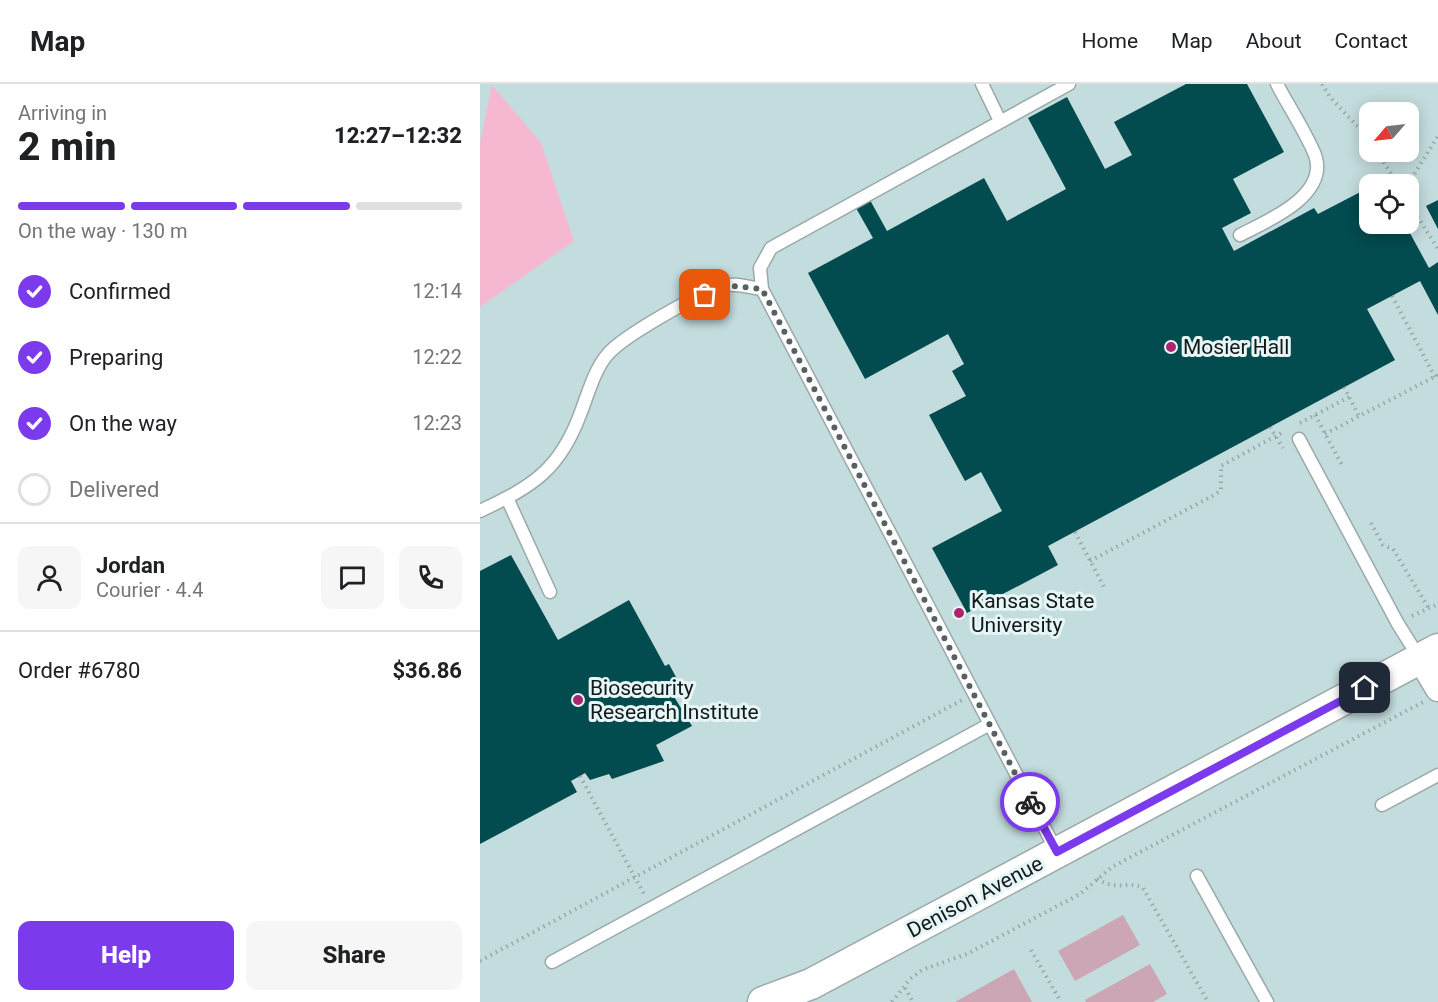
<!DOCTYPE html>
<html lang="en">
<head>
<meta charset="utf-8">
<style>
	:root { --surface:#fff; --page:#f6f6f6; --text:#202124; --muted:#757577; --line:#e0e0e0; --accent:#7c3aed }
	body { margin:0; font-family:Roboto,sans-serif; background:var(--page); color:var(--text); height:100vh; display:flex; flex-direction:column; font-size:22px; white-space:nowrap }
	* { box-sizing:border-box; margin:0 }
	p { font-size:20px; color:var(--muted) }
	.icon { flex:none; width:33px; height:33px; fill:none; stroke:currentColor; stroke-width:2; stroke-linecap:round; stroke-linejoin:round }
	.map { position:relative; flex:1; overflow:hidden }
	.sheet { display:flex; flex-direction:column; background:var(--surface); width:480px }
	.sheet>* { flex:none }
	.needle { width:39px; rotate:242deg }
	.buttons { position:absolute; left:879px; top:18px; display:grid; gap:12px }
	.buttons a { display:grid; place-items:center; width:60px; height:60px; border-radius:12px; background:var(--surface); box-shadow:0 3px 15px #0003; font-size:30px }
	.pin { position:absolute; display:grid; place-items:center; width:51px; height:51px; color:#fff; margin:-26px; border-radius:12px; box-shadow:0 3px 9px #0006 }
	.courier { position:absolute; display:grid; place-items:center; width:60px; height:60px; margin:-30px; border:4px solid #7c3aed; border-radius:50%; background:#fff; color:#222; box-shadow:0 2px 8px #0007 }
	.overview em { font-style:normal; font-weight:800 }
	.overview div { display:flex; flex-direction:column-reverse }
	.overview { display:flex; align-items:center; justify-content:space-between; height:102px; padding:0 18px }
	h1 { font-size:39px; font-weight:800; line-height:45px }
	.bar { display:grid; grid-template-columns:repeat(4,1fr); gap:9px 6px; align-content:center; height:72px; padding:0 18px }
	.bar i { height:8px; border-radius:4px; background:var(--line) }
	.bar .on { background:var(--accent) }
	.bar p { grid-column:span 4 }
	.line { display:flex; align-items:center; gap:15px; padding:0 18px; border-top:2px solid var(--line) }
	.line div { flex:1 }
	.round { display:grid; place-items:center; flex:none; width:63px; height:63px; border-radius:12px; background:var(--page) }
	ol { padding:0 18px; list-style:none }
	li { display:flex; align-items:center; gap:18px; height:66px }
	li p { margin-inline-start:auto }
	li .icon { padding:6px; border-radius:50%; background:var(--accent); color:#fff; stroke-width:4 }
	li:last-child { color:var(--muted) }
	li i { width:33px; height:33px; border:3px solid var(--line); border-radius:50% }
	.cta { display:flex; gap:12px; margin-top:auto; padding:12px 18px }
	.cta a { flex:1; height:69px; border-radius:12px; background:var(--accent); color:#fff; font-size:24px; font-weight:800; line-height:69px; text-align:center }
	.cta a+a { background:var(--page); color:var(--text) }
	header { display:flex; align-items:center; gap:36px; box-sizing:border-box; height:84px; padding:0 30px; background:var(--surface); border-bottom:2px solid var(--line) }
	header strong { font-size:28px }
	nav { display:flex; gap:33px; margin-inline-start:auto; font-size:21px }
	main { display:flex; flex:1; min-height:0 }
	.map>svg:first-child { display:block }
	.built { fill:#c3dcdd; fill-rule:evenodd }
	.green { fill:#cda6b5 }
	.water { fill:#f6b8d1 }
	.building { fill:#024b4e }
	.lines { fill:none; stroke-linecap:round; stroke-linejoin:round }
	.service-casing { stroke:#9ba9aa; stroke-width:15 }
	.minor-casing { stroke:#9ba9aa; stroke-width:27 }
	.tertiary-casing { stroke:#9ba9aa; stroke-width:33 }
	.path { stroke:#9aa7a7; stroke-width:4; stroke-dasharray:1.5 4.5; stroke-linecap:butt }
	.service { stroke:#fff; stroke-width:12 }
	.minor { stroke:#fff; stroke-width:24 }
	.tertiary { stroke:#fff; stroke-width:30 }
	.done { stroke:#586161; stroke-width:6; stroke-dasharray:0 10.8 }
	.route { stroke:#7c3aed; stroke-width:8 }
	.poi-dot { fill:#ab256d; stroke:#e6f6f7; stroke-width:2 }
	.labels { text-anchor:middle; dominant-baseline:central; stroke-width:6; stroke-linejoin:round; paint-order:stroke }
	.poi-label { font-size:21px; fill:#131818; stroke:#e6f6f7; text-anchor:start }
	.street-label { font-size:21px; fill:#131818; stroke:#e6f6f7 }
</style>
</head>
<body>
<header>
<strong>Map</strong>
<nav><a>Home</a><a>Map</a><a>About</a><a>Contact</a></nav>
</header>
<main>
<section class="sheet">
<div class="overview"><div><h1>2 min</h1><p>Arriving in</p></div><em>12:27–12:32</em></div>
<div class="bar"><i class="on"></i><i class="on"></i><i class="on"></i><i></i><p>On the way · 130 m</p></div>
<ol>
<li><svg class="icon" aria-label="check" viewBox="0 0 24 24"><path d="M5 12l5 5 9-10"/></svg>Confirmed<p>12:14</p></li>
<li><svg class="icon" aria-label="check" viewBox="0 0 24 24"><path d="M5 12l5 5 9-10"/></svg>Preparing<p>12:22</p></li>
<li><svg class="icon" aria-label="check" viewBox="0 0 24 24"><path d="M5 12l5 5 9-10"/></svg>On the way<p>12:23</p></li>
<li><i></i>Delivered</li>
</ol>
<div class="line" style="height:108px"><a class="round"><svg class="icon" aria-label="person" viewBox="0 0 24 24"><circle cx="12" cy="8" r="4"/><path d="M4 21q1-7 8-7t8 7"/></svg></a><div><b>Jordan</b><p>Courier · 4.4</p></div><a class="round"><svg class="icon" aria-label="chat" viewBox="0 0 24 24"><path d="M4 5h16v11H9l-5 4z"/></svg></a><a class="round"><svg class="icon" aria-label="phone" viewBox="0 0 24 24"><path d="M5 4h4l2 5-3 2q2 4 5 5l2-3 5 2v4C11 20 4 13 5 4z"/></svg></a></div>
<div class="line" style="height:78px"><div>Order #6780</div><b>$36.86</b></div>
<div class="cta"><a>Help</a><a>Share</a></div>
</section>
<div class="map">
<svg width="958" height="918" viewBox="0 0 958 918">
	<rect width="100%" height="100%" fill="#d9e9e9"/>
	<path class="built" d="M0,0H958V918H0ZM890,28H928V68H890ZM890,100H928V140H890Z"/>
	<path class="green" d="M643,831L660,861L595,897L578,867Z
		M670,880L687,910L673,918H606L605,916Z
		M534,885L552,918H475Z"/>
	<path class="water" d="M12,1L61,59L94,157L0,223V59Z"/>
	<path class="building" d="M706,0H767L804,68L753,95L771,129L742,144L754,167L834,124L838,130L890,103V140H925L949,184L958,178V231L940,197L887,225L915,276L568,462L578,481L487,529L452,464L522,427L501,388L485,397L449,331L486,312L472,287L484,280L468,250L385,295L328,189L393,154L376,124L390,116L407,147L504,94L527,137L586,105L548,34L587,13L625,85L652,71L634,38Z
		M958,116V145L946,122Z
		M31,471L78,556L149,516L185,582L189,580L203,606L193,611L212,642L176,661L184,677L132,695L129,690L110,696L105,689L91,697L97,708L0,760V487Z"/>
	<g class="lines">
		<g class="service-casing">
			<path id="service" d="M502,0L520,37
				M760,151C787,137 846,113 836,74C831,57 806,18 797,0
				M819,355L918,540L940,575
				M27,414L70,508
				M0,427C53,402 80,386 101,328C108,310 115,284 128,270C143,252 218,210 242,202C252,198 271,204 282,205
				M902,721L958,691
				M577,768L282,205L280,184L291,164L589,0
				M717,792L787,918
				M72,878L510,640"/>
		</g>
		<g class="minor-casing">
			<path id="minor" d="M940,575L958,605"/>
		</g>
		<g class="tertiary-casing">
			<path id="tertiary" d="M283,918L331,900L958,565"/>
		</g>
		<path class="path" d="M842,0L850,13L890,56
			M897,68L918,100
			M928,100L958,52
			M928,117L958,165
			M912,212L955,293
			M864,303L879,332
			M835,331L862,381
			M820,339L869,313
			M790,343L803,364
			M845,350L958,291
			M891,439L903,461L913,465L948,523
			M595,448L625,505
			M610,477L736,410L741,406V382L805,347
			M932,532L958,520
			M100,692L164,810
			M617,795C639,808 647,796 663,804L728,918
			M551,866L581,918
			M0,877L482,616
			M425,904L433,918
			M412,918L430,895L442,886L487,870L600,810L632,783L943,618"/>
		<use href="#service" class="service"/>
		<use href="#minor" class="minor"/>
		<use href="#tertiary" class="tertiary"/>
	</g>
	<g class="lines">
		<path class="done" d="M225,211L244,201L282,205L550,718"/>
		<path class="route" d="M550,718L577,768L885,604"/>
	</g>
	<g class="poi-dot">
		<circle cx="691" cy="263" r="6"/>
		<circle cx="479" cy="529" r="6"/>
		<circle cx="98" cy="616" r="6"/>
	</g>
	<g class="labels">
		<g class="poi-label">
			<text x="703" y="263">Mosier Hall</text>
			<text x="491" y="517">Kansas State<tspan x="491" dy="24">University</tspan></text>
			<text x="110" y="604">Biosecurity<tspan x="110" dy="24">Research Institute</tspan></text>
		</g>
		<g class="street-label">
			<text transform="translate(495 813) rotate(-28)">Denison Avenue</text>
		</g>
	</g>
</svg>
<div class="buttons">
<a><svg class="needle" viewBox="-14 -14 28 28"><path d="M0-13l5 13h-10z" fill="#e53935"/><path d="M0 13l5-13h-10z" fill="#757577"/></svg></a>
<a><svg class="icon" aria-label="locate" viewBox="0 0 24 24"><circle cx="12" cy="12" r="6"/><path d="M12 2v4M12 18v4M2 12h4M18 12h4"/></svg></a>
</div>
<div class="pin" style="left:225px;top:211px;background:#ea580c"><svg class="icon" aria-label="bag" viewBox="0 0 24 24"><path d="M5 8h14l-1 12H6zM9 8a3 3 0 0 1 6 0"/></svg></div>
<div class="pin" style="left:885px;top:604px;background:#1f2937"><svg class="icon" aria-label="home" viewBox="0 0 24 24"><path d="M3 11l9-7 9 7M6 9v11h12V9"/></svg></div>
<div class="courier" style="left:550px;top:718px"><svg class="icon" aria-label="bike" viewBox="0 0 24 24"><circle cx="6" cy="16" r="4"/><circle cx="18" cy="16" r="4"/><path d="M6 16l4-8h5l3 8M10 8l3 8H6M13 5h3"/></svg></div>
</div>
</main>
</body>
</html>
